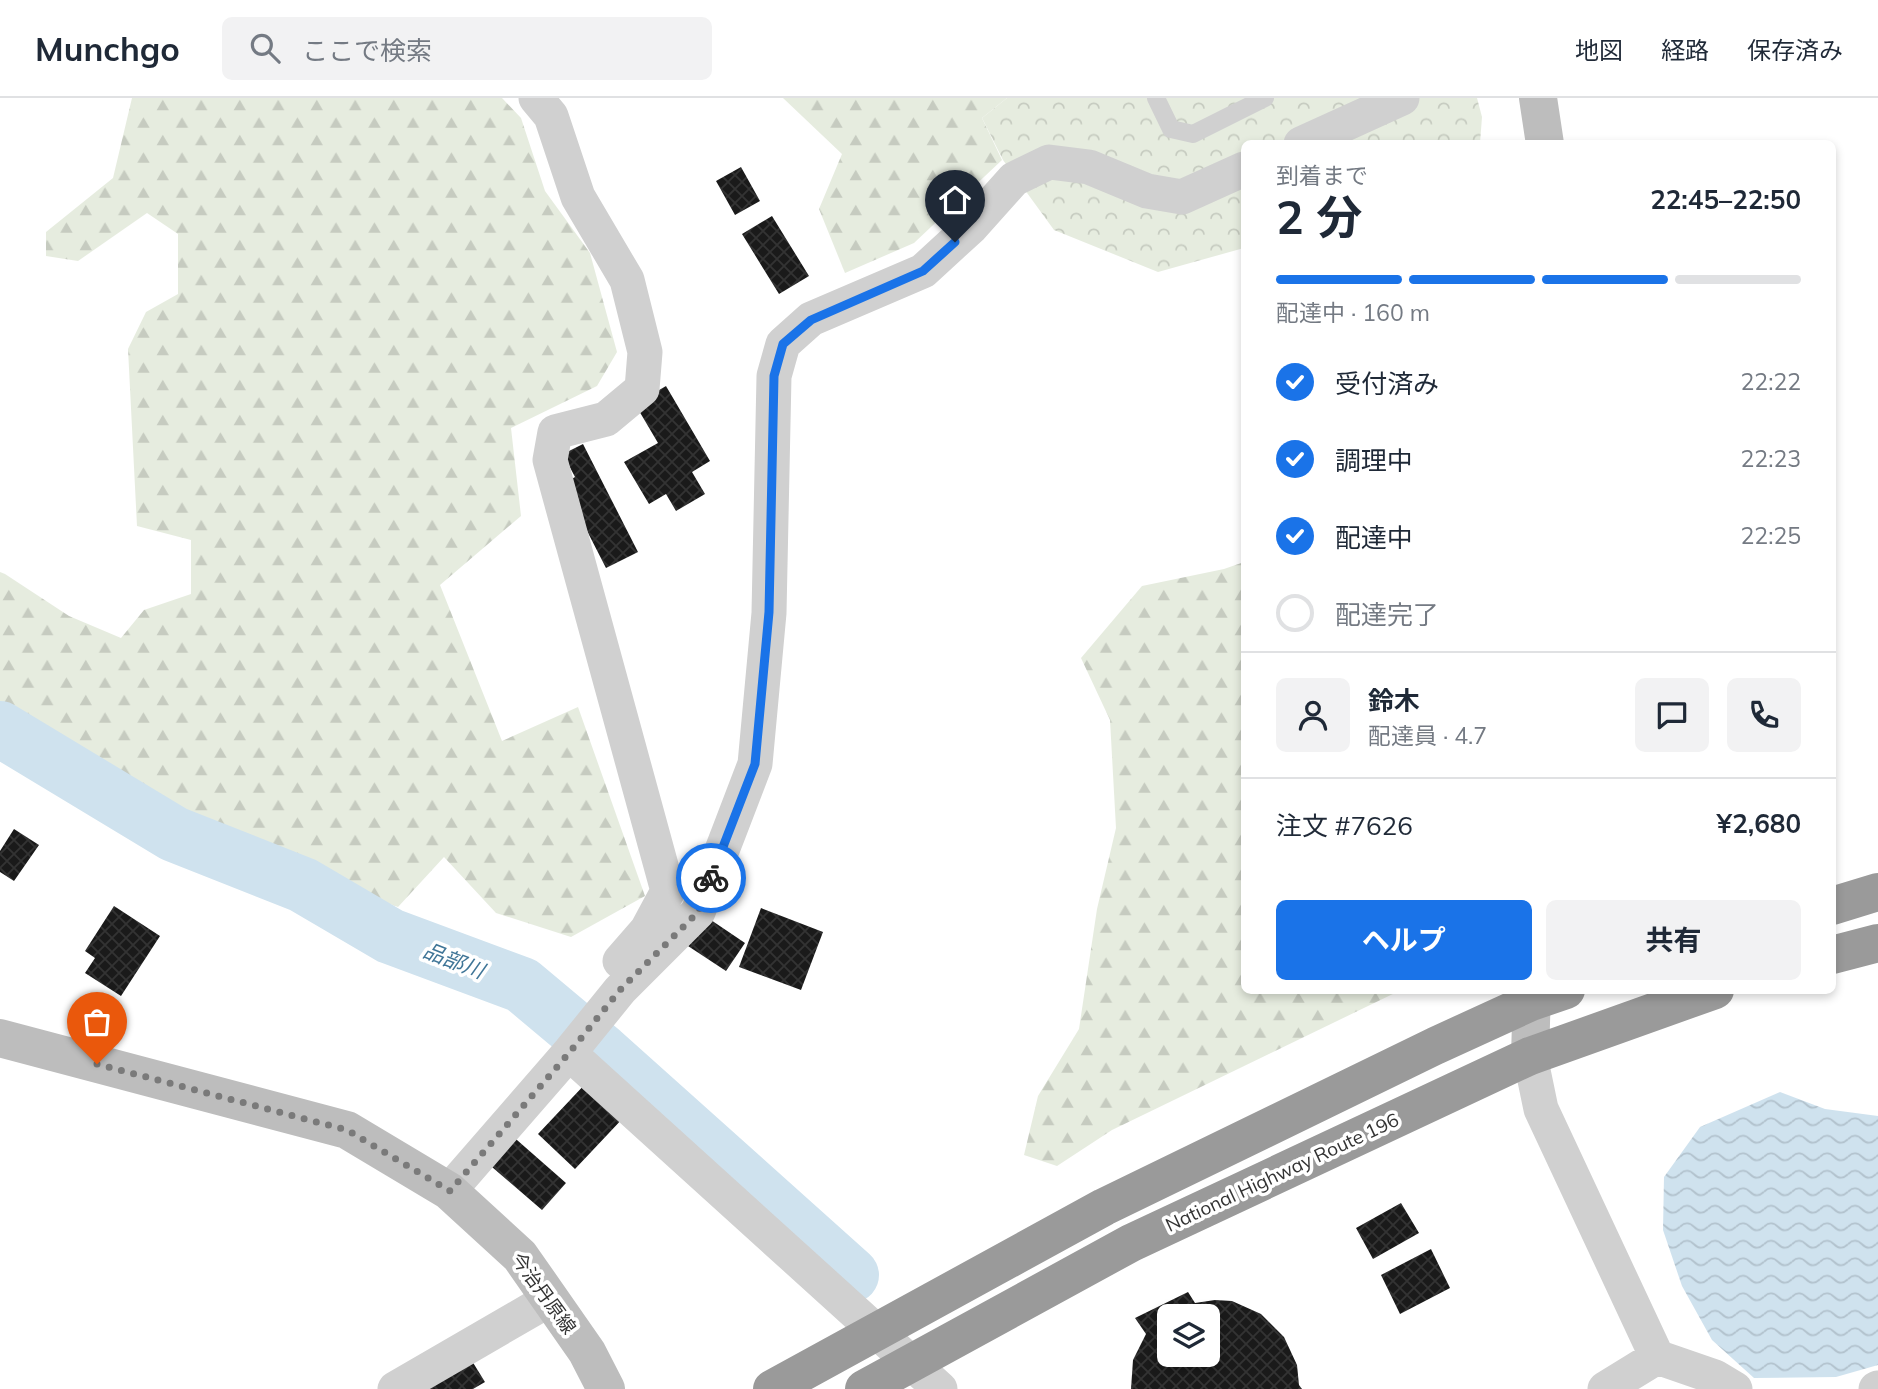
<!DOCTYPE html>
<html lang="ja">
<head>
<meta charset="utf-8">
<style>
	:root { --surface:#fff; --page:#f2f2f3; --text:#1f2937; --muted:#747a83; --line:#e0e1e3; --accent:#1a73e8 }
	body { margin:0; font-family:Mulish,"Noto Sans JP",sans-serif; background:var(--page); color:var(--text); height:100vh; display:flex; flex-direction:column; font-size:26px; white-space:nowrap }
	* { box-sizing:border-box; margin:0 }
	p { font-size:23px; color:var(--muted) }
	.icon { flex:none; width:38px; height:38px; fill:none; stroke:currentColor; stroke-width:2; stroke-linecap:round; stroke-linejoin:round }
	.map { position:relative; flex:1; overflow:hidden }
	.panel { position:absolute; left:1241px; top:42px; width:595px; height:854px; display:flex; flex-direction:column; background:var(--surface); border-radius:10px; box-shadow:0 4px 10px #0003 }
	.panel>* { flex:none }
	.buttons { position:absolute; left:1157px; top:1206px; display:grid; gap:14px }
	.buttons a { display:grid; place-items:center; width:63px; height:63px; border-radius:10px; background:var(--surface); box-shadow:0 4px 10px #0003; font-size:35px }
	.pin { position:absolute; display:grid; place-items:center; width:60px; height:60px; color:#fff; margin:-72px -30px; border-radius:50% 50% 50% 0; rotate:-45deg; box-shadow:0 0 7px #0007 }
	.pin .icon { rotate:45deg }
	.courier { position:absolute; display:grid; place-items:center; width:70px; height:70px; margin:-35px; border:5px solid #1a73e8; border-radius:50%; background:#fff; color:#222; box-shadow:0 2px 9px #0007 }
	.summary em { font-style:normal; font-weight:700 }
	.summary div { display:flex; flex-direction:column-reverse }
	.summary { display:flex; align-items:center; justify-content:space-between; height:119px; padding:0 35px }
	h1 { font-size:46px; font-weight:700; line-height:52px }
	.bar { display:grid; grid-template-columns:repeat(4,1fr); gap:10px 7px; align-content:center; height:84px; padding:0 35px }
	.bar i { height:9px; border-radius:5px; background:var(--line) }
	.bar .selected { background:var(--accent) }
	.bar p { grid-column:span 4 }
	.line { display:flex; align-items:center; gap:18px; padding:0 35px; border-top:2px solid var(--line) }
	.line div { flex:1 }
	.round { display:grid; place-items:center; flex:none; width:74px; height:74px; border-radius:10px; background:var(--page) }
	ol { padding:0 35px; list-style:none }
	li { display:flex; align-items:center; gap:21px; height:77px }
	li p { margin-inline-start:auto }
	li .icon { padding:7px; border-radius:50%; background:var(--accent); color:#fff; stroke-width:4 }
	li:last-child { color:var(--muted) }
	li i { width:38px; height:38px; border:4px solid var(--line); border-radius:50% }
	.cta { display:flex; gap:14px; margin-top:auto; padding:14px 35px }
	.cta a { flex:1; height:80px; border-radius:10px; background:var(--accent); color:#fff; font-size:28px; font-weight:700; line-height:80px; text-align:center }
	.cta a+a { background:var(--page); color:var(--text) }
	header { display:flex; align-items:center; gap:42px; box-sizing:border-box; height:98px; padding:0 35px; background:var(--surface); border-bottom:2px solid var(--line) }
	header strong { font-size:33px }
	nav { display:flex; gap:38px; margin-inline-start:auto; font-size:24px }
	.search { width:490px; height:63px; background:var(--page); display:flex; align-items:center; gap:18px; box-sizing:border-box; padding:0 24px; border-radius:10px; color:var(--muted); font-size:26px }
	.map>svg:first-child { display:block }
	.forest { fill:url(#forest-firs) }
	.park { fill:url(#park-crowns) }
	.water { fill:url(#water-waves) }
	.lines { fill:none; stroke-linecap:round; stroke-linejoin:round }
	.river { stroke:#cfe2ee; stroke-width:56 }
	.building { fill:url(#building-cross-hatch); fill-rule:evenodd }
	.lane { stroke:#d0d0d0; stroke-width:18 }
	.street { stroke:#d0d0d0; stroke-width:35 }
	.secondary { stroke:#bdbdbd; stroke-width:38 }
	.highway { stroke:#9a9a9a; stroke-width:38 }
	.done { stroke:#7a7a7a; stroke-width:7; stroke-dasharray:0 12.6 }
	.route { stroke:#1a73e8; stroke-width:9 }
	.labels { text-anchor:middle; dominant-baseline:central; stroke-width:7; stroke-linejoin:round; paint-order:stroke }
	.street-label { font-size:19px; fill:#333; stroke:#fff }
	.water-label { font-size:21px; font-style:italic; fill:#3f7597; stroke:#fff }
</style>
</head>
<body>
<header>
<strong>Munchgo</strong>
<div class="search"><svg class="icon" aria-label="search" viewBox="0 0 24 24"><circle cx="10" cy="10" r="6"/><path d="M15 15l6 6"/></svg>ここで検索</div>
<nav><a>地図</a><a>経路</a><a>保存済み</a></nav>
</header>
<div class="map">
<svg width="1878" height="1291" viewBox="0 0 1878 1291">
	<defs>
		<pattern id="forest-firs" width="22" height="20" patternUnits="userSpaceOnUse" patternTransform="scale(1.75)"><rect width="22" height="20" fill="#e6ecdf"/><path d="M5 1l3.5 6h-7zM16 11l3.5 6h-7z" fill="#c6cbc0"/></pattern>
		<pattern id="park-crowns" width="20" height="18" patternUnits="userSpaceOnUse" patternTransform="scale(1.75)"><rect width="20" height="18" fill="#e6ecdf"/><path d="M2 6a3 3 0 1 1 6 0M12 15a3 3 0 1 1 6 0" fill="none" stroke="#c6cbc0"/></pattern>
		<pattern id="water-waves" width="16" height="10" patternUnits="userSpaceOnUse" patternTransform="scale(1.75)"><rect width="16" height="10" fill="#cfe2ee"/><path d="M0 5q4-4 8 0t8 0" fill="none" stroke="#b2c2cd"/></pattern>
		<pattern id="building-cross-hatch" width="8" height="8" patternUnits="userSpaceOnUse" patternTransform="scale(1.75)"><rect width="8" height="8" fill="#1a1a1a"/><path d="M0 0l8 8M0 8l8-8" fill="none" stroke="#333"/></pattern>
	</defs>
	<rect width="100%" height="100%" fill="#fff"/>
	<path class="forest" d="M132,0H502L521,20L545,93L590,155L617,254L597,288L511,330L521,418L440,487L502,643L578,609L645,798L571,839L496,815L444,759L398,809L213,740L0,610V474L5,476L69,518L121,540L144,512L191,496V442L137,428L128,251L146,214L178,196V136L147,115L78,163L46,158V134L113,80Z
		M783,0H1007L982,20L1002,62L914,145L845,175L819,111L842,56Z
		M1244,464V892L1399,893L1112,1032L1057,1068L1024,1057L1038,998L1079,931L1097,811L1116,730L1110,622L1081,560L1142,488L1224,471Z"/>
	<path class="park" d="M1007,0H1477L1482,19L1480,45L1244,46V150L1158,174L1054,132L1003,62L982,20Z"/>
	<path class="water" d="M1780,994L1825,1011L1878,1018V1267L1836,1279L1754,1280L1712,1242L1682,1188L1663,1132L1664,1079L1700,1029Z"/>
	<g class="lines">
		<path class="river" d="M0,631L174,736L303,787L390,838L522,887L602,954L851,1177"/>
	</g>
	<path class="building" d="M741,69L760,103L735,117L716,83Z
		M772,118L809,178L779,196L742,136Z
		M666,288L710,363L692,374L705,396L676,413L666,396L649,406L624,364L658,345L635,306Z
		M583,346L638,454L606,470L563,386L575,379L563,356Z
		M14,731L39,747L14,783L0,774V753Z
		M114,808L160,838L121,898L85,875L95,860L85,853Z
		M761,810L823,834L801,892L739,869Z
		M708,820L745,845L726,873L688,848Z
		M588,983L625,1018L575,1071L538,1036Z
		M509,1035L566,1085L542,1112L485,1063Z
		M1401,1105L1419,1135L1373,1161L1356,1130Z
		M1431,1151L1450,1190L1400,1216L1381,1177Z
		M1188,1194L1195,1205L1215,1202L1232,1203L1261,1216L1284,1239L1297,1267L1299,1287L1302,1291H1131L1133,1262L1146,1236L1135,1220ZM1169,1218H1208V1256H1169Z
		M472,1263L485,1284L473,1291H423Z"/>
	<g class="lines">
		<path class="lane" d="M1156,0L1171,31L1193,36L1265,0"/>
		<path class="street" d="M536,0L551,18L578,99L627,182L645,254L642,291L606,321L555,334L550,362L668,793L647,832L620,863
			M1301,46L1402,0
			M569,955L940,1291
			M1530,958L1541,1011L1657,1259L1715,1279L1735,1291
			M449,1093L569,955L620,892L698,814L729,734L755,666L769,515L774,278L783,246L811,221L923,173L971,129L1014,81L1049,64L1089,69L1147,93L1182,99L1244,71
			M395,1291L550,1201
			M1605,1291L1657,1259
			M1876,1291L1878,1290"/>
		<path class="secondary" d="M1538,0L1545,46
			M0,940L347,1032L449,1093L520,1158L587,1254L606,1291
			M1530,958L1532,892"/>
		<path class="highway" d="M1832,808L1878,794
			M1832,857L1878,845
			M772,1291L1104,1109L1435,948L1531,904L1566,892
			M864,1291L1131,1145L1530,958L1715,892"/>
	</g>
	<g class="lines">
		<path class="done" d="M97,966L347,1032L450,1093L569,955L620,892L698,814L711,780"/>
		<path class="route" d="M711,780L755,666L769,514L774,278L783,246L811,222L923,173L955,144"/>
	</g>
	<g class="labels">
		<g class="street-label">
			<text transform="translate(1282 1074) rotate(-25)">National Highway Route 196</text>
			<text transform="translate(544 1195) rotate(54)">今治丹原線</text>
		</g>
		<g class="water-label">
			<text transform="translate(454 862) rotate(21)">品部川</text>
		</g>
	</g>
</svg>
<div class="buttons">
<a><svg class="icon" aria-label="layers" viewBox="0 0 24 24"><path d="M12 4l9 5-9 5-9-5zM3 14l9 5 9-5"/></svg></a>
</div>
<div class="pin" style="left:97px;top:966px;background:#ea580c"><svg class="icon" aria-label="bag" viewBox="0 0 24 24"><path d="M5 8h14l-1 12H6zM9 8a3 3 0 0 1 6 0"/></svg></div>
<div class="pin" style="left:955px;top:144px;background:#1f2937"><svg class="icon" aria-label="home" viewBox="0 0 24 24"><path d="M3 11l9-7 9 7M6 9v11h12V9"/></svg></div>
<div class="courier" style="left:711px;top:780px"><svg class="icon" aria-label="bike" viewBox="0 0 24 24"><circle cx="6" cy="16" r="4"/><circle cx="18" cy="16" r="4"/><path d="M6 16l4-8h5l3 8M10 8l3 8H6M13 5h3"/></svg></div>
<section class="panel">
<div class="summary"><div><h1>2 分</h1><p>到着まで</p></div><em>22:45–22:50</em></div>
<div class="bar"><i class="selected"></i><i class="selected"></i><i class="selected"></i><i></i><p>配達中 · 160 m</p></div>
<ol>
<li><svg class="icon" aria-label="check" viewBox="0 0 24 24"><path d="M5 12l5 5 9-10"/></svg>受付済み<p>22:22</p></li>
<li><svg class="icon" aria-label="check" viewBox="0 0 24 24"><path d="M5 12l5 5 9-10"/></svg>調理中<p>22:23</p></li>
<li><svg class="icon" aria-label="check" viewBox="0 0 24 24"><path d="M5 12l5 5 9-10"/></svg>配達中<p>22:25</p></li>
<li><i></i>配達完了</li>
</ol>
<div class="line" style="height:126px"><a class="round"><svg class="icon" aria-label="person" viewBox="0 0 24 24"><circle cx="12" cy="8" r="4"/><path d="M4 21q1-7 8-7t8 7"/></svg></a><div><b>鈴木</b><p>配達員 · 4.7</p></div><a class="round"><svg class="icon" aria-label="chat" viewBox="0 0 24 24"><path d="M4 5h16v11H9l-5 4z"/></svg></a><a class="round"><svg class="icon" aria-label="phone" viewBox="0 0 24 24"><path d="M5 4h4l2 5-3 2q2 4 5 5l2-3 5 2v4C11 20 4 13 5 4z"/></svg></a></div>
<div class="line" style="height:91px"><div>注文 #7626</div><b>¥2,680</b></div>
<div class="cta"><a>ヘルプ</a><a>共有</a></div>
</section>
</div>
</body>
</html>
